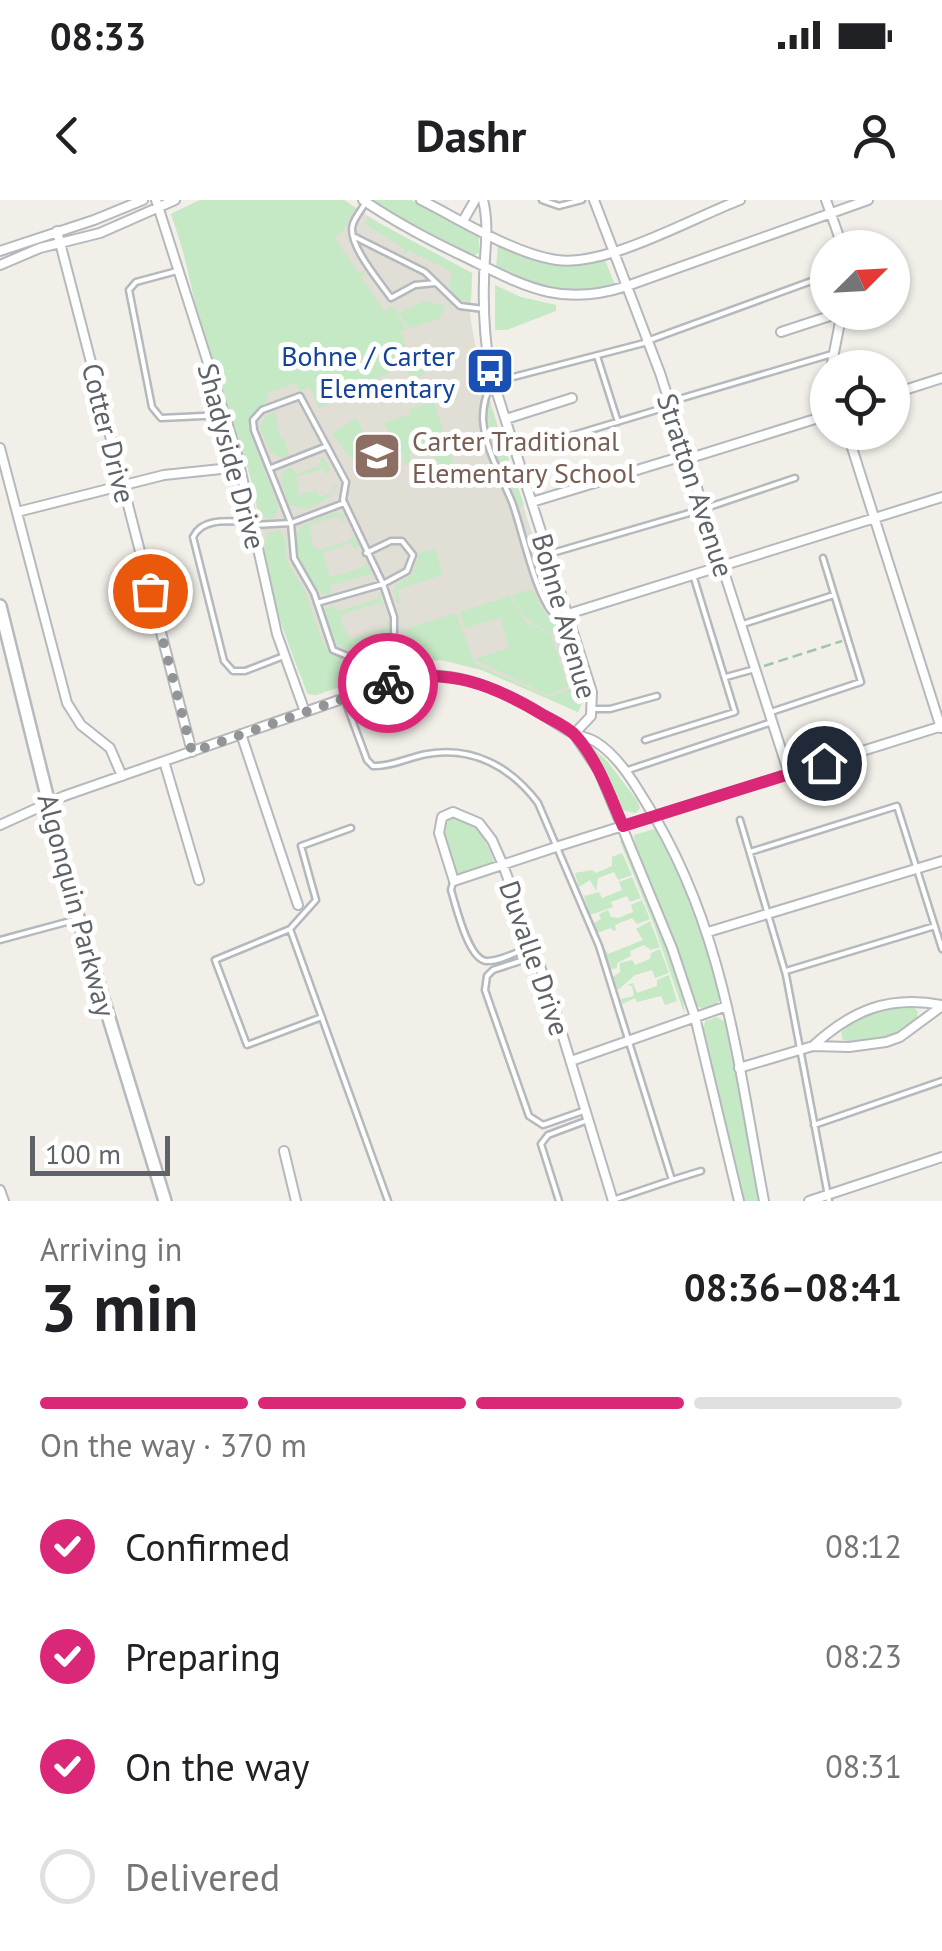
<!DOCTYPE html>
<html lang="en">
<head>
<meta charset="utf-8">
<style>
	:root { --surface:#fff; --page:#f2f2f2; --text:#202124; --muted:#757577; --line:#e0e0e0; --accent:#db2777 }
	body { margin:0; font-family:"PT Sans",sans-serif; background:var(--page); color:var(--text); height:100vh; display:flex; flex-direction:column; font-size:38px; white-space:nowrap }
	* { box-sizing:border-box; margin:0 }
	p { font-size:32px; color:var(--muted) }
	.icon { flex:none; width:55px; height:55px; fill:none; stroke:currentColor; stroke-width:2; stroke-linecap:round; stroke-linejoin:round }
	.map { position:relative; height:1001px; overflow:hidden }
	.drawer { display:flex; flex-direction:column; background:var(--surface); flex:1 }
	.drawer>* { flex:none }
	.needle { width:65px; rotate:66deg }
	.tools { position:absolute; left:810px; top:30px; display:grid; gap:20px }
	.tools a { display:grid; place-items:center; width:100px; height:100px; border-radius:50%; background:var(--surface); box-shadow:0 2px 8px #0004; font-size:50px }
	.scale { position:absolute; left:30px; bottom:25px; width:140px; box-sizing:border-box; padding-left:10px; border:5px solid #5f6368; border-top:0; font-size:28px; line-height:35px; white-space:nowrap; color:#5f6368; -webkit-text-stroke:8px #fff; paint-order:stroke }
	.pin { position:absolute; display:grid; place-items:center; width:85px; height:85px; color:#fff; margin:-42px; border:5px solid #fff; border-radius:50%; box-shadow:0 2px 10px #0007 }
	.courier { position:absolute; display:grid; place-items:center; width:100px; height:100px; margin:-50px; border:8px solid #db2777; border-radius:50%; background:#fff; color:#222; box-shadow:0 2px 12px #0007 }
	.summary em { font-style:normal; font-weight:600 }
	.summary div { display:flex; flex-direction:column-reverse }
	.summary { display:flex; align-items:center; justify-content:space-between; height:170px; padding:0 40px }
	h1 { font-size:65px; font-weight:600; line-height:75px }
	.bar { display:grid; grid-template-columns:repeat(4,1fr); gap:15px 10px; align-content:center; height:120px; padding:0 40px }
	.bar i { height:12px; border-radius:8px; background:var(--line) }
	.bar .active { background:var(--accent) }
	.bar p { grid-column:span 4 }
	ol { padding:0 40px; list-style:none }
	li { display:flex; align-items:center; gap:30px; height:110px }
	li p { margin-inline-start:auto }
	li .icon { padding:10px; border-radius:50%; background:var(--accent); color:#fff; stroke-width:4 }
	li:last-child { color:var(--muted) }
	li i { width:55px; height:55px; border:5px solid var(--line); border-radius:50% }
	.status { display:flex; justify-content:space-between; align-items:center; height:70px; padding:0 50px; background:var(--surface); direction:ltr }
	.status svg { height:28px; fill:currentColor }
	header { display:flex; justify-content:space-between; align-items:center; height:130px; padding:0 40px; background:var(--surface); font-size:45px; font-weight:600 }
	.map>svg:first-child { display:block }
	.education { fill:#e1ded6 }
	.green { fill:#c5e8c5 }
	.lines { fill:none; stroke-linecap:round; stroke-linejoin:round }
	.lane-casing { stroke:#b5b8bc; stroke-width:9 }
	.street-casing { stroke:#b5b8bc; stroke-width:12 }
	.secondary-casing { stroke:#b6babf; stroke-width:16 }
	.path { stroke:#9cc7a9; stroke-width:2.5; stroke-dasharray:10 5; stroke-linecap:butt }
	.lane { stroke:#fff; stroke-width:4 }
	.street { stroke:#fff; stroke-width:8 }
	.secondary { stroke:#fff; stroke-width:11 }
	.done { stroke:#929495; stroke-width:10; stroke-dasharray:0 18 }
	.route { stroke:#db2777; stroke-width:12 }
	.labels { text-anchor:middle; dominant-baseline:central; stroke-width:10; stroke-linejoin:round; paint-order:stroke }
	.transit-label { font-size:28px; fill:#164399; stroke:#fff; text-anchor:end }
	.street-label { font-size:28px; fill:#5f6368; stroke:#fff }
	.education-label { font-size:28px; fill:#785e54; stroke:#fff; text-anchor:start }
</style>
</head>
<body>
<div class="status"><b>08:33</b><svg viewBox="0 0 49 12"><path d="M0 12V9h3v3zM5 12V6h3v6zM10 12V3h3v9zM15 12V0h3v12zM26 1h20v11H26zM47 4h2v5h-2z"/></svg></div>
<header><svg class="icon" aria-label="back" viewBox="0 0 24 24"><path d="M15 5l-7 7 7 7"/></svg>Dashr<svg class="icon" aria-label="person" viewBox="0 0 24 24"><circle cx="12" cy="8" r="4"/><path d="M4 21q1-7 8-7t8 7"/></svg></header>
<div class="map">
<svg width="942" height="1001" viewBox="0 0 942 1001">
	<rect width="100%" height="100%" fill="#f1efe8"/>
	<path class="education" d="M200,0H344L398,35L472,73L470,115L478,162L579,483L582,503L578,512L489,472L441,460L416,461L316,495L308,494L272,392L249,267L213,167L189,70L171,14Z"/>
	<path class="green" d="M200,0H344L355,8L343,31L335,38L358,73L366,71L361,77L384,111L393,106L398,111L396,113L407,129L401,131L411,163L422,165L425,174L412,179L403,165L319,209L310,187L299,191L296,183L267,193L268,200L253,214L248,227L279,308L274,318H265L258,311C248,254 224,204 207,149C193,104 188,58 171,14Z
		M370,0H411L479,34V53L472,56L420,30Z
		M368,17L472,73L471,101L460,100C449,91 448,85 452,72L408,50L403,56L404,48L365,24L361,29Z
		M498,44C540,60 559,69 605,60L615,85C575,100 533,86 496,68Z
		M495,85L521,97L556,105V111L507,130H495Z
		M424,101L445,106L439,119L409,128L398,113Z
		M488,199L524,305L519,307C507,271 484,239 488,199Z
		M434,202L454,266L442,270L432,251L426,254L422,247L409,254L412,261L406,265L402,259L405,255L398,251L384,223L411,214L410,209Z
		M275,211L280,238L284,239L289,255L282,258L270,252L260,227L264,218Z
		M356,218L379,261L391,255L392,258L357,276L353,271L358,266L332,234Z
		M323,258L330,269L328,275L322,269L297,277L299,295L316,290L320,297L334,292L333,286L336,284L338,286L330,297L308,309L289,305L281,282L283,272L291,267L296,274L321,265L320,259Z
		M333,313H342L345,321L342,322L339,316L310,325L312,344L318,350L351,340V332L359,346L355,350L351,343L323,353L330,377L364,367L365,360L375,380L370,374L330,386L331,394L325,395C311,388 290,349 298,332C302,322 323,318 333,313Z
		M279,330C288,339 284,347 287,359C291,372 301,381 306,394C326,449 320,472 389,452L393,456V466L384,469V472L316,495L308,494C296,464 252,358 268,333Z
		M436,349L442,375L397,390L401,402L397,404L395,386L412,375L420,352Z
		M532,389L547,417L560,423L581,492L582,503L578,512L477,468L441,460L416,461L405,429L456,413L475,464L549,497L571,489L554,434C534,426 520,417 512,395Z
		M379,391L384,409L379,403L343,414L341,423L351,439L387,428L388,420L390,427L387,438C357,461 321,451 326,409L334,405L338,411L377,399Z
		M509,396L526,422L551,435L568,487L548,495L474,459L509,448L500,418L465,428L460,412Z
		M589,544L607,561L637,600L640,608L636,613L622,610Z
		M454,616L481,631L495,663L457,674L442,627L447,619Z
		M655,629C684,683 705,737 721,797L717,804L702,808L695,805L635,643L634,635Z
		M623,639C636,671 689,785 684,813L654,725L620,641Z
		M622,653L632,675L618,680L614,672L598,678L596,691L590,680L579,687L575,673L592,670L596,673L612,666V657Z
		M632,677L641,698L630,702L627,696L611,702L613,707L590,715L583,693L585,696L599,692L602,698L622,690L619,682Z
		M642,700L650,719L637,724L632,718L615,725L616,730L613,731L611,728L597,733L594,723L601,719L599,714L608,710L611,717L618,718L633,712L631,705Z
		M650,721L660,747L651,750L644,745L630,751L631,756L617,763V768L611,769L601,743L608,754L643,740L636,729Z
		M660,749L669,773L655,778L652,770L635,775L618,790L613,777L620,772V763L632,760L635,765L650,759L651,753Z
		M669,775L677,801L665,805L661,796L637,802L635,798L622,804L621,799L634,796L632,786L627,785L633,783L637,793L657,786V780Z
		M892,806H913L918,812L917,818C901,835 865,849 842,839L841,828L846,823Z
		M717,817L727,823L758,1001H743L703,831L705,821Z"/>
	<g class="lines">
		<g class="lane-casing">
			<path id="lane" d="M542,0L559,6L582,0
				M366,2C362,9 355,17 353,24C346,43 380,82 391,98L415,85L436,83
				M353,36L425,72L460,106L484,109
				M177,71L136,82L129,90L152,207L161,218L224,215
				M647,141L828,75
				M597,156L618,222
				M669,202L832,154
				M517,252L670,206
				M271,268L327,246
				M252,322C232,322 203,316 193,337L224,461L233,471H245L284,456
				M252,325L291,323L344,303
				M549,354L703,309L795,278
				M317,403L383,384L407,371L413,355L402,341H391L366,353
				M567,414L553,413C535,394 522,329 512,302C501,275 485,249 483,219C483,205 485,193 494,182L648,142
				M743,424L834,395
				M394,442L350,457L333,450L314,393L294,358L291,323L254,230L253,220L262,210L300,196L346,282L343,300L383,384L394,417V442L405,477
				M726,477L755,469
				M344,498L367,560L373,566C391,567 409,557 427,554C473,546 511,567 538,603L599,746L672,980L613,1000
				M592,509H610L657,496
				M771,512L861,482L823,358
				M645,540L735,512L694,378
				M625,571L772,522
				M740,620L786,775L829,1001
				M750,652L897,606L942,749
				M453,682L451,690C456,706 468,759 486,761C499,762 519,751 532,746
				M290,729L316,700L301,646L351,628
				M0,740L74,720
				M536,756L493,770L487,776L485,790L529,916L543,925L586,910
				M786,771L935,726
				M322,817L247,845L215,760L290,729L388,1001
				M814,925L942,881
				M672,980L701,971
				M559,1001L541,944L548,935L588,920"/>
		</g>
		<g class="street-casing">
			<path id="street" d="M156,0L237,254L277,434L305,512
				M363,0C395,22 429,40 465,57C524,86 560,108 627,86L868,0
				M421,0C461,20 514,54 557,60C607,67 692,18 740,0
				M483,0C490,28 484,53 484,81C483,111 485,141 490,171L592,492L591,516L574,534
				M594,0L660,173L789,574
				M826,0L843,48
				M463,21L475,0
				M57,31L192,552
				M0,51L94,20L143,0
				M0,65L40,48L100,33L175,0
				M781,132L842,112
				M831,168L842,112
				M892,194L942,178
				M506,219L572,198
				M847,232L941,528
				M0,248L67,503L81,525L110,548L122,576
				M532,302L673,259H687L828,215
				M17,312L164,275L240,267
				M568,414L942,297
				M241,534L298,705
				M574,534L599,571L672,748L695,817L739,1001
				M164,561L199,680
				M0,625L64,596L405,477C455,469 500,489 542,514C553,521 564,529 575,534C582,537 590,538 596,542C617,555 633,581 645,601C724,725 737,859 764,1001
				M708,732L942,661
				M813,846C852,810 889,795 942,805
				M571,861L727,806
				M739,868L813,846L849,847L886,842L900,837L942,806
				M284,951L296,1001
				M0,990L4,1001
				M613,1001L550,794L503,665L492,640L479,623L453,612L442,617L439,633L454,681L559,646L942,526
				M809,1001L942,957"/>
		</g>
		<g class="secondary-casing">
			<path id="secondary" d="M0,406L73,701L165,1001"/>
		</g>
		<path class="path" d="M764,466L842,441"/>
		<use href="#lane" class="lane"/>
		<use href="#street" class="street"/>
		<use href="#secondary" class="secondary"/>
	</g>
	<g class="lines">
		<path class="done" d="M150,391L192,552L388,483"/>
		<path class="route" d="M388,483C444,465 494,485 543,515C554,521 568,527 576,536C598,561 610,596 623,626L824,563"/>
	</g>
	<defs>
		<g id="bus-square" transform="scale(2.5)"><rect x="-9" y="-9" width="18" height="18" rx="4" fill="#1a4fb4" stroke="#fff"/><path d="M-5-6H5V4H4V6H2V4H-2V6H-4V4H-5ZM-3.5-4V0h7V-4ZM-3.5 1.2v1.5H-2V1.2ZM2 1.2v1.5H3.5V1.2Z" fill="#fff"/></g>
		<g id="school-square" transform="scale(2.5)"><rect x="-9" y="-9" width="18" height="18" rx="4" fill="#8d6e63" stroke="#fff"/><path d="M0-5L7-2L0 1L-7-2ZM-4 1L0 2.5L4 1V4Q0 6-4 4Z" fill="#fff"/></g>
	</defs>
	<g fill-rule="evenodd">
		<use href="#bus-square" x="490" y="171"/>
		<use href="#school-square" x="377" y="256"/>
	</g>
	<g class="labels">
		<g class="transit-label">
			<text x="455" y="155">Bohne / Carter<tspan x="455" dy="32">Elementary</tspan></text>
		</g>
		<g class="street-label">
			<text transform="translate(109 233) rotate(76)">Cotter Drive</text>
			<text transform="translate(232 256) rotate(75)">Shadyside Drive</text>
			<text transform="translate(696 285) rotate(72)">Stratton Avenue</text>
			<text transform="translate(565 416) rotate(74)">Bohne Avenue</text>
			<text transform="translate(77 705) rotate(75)">Algonquin Parkway</text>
			<text transform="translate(535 758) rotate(71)">Duvalle Drive</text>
		</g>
		<g class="education-label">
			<text x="412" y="240">Carter Traditional<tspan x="412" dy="32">Elementary School</tspan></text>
		</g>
	</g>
</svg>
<div class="tools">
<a><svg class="needle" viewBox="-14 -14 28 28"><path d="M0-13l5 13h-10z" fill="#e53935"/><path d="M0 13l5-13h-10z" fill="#757577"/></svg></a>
<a><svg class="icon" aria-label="locate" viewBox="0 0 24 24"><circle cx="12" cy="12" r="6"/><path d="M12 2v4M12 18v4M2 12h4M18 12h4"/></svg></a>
</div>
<div class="scale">100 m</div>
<div class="pin" style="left:150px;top:391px;background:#ea580c"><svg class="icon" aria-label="bag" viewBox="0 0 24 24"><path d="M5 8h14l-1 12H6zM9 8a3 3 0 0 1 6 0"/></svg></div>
<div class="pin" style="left:824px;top:563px;background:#1f2937"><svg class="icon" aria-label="home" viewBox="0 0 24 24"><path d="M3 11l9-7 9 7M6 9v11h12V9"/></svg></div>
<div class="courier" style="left:388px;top:483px"><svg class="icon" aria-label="bike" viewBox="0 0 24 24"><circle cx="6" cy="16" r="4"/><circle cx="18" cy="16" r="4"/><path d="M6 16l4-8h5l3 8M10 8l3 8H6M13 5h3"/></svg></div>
</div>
<section class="drawer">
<div class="summary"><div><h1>3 min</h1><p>Arriving in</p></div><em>08:36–08:41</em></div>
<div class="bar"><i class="active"></i><i class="active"></i><i class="active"></i><i></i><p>On the way · 370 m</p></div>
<ol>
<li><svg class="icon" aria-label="check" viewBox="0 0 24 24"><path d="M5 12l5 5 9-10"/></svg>Confirmed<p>08:12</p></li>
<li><svg class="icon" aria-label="check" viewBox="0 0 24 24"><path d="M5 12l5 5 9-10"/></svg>Preparing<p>08:23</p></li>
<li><svg class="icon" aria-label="check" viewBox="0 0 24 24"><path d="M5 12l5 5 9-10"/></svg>On the way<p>08:31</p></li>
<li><i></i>Delivered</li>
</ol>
</section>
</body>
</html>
